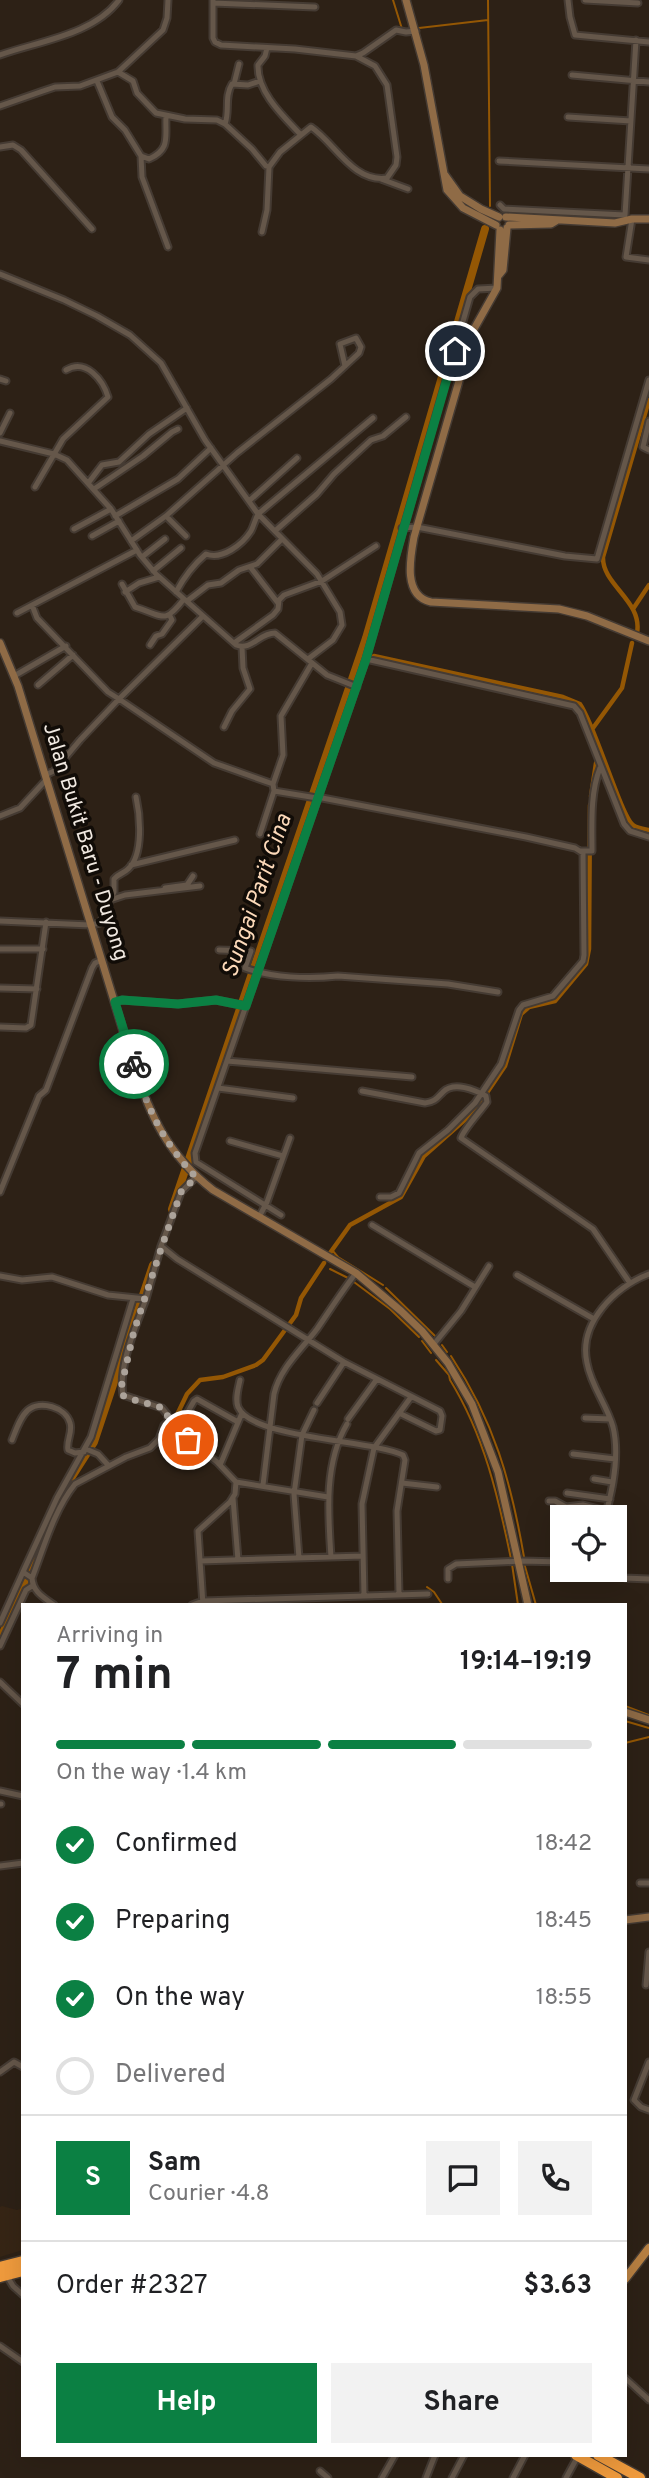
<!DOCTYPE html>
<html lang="en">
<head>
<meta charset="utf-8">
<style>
	:root { --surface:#fff; --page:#f2f2f2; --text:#202124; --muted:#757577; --line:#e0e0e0; --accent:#0b8043 }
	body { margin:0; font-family:Overpass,sans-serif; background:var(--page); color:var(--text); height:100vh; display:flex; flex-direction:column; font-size:26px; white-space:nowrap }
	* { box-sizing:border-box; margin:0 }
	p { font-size:23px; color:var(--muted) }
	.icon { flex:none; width:38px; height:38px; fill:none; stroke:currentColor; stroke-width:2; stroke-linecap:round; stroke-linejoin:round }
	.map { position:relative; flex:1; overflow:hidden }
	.sheet { position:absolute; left:21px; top:1603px; width:606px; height:854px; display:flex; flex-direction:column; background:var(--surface); border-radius:0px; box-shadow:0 7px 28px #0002 }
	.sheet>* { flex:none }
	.tools { position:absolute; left:550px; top:1505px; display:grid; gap:14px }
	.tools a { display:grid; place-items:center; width:77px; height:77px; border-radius:0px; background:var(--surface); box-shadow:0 7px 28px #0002; font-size:35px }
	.pin { position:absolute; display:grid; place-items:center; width:60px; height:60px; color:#fff; margin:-30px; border:4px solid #fff; border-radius:50%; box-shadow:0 2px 7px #0007 }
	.courier { position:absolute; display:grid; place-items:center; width:70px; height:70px; margin:-35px; border:5px solid #0b8043; border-radius:50%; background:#fff; color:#222; box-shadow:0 2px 9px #0007 }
	.headline em { font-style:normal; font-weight:700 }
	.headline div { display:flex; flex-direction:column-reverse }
	.headline { display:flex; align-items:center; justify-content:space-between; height:119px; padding:0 35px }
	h1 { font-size:46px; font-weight:700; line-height:52px }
	.bar { display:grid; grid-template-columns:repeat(4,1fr); gap:10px 7px; align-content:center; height:84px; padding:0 35px }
	.bar i { height:9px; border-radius:5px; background:var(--line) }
	.bar .current { background:var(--accent) }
	.bar p { grid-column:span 4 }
	.line { display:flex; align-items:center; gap:18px; padding:0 35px; border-top:2px solid var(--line) }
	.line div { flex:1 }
	.round { display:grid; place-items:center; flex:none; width:74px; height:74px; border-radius:0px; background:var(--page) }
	ol { padding:0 35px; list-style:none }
	li { display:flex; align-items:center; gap:21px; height:77px }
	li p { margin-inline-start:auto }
	li .icon { padding:7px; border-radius:50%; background:var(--accent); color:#fff; stroke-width:4 }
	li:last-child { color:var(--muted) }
	li i { width:38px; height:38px; border:4px solid var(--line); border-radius:50% }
	.action { display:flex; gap:14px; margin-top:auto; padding:14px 35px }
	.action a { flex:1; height:80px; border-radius:0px; background:var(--accent); color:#fff; font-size:28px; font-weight:700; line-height:80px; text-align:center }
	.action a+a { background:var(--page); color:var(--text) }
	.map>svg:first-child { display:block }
	.built { fill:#362515 }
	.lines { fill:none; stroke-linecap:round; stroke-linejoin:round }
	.stream { stroke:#945704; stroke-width:2 }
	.canal { stroke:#945704; stroke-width:4.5 }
	.river { stroke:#945704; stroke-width:8 }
	.street-casing { stroke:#453b33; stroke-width:9 }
	.secondary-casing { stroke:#453b33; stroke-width:10 }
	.primary-casing { stroke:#453b33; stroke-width:11 }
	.highway-casing { stroke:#453b33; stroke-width:13 }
	.street { stroke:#65574a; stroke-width:5 }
	.secondary { stroke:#8f6b46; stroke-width:7 }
	.primary { stroke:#b88042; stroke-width:8 }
	.highway { stroke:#f09b3d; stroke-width:10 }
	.done { stroke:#aca39a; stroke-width:7; stroke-dasharray:0 12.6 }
	.route { stroke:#0b8043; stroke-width:9 }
	.labels { text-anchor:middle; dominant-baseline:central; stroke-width:7; stroke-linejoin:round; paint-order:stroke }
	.street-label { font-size:21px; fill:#f1e9e1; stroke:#110c07 }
	.water-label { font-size:23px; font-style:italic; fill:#fcd9b9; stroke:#110c07 }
</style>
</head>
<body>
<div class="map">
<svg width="649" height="2478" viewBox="0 0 649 2478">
	<rect width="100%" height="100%" fill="#2d2116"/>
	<path class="built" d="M2,2206L17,2210L23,2208V2250L0,2257V2207Z"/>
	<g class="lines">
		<path class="stream" d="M393,0L402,29
			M488,0L490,206
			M419,28L488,20
			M360,52L373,43
			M332,1250L338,1257L383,1285
			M330,1269L348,1278
			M354,1282L390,1309L419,1337
			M386,1288L435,1336
			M422,1341L431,1353
			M442,1345L447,1352
			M451,1356C494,1421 511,1481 524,1557
			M436,1360L449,1375L450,1380C484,1435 498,1496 511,1559
			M524,1563L536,1605
			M512,1564L518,1605
			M427,1587L434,1592L442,1604
			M442,1605H467
			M625,1706L649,1715
			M625,1721L649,1728
			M625,1743L649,1737"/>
		<path class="canal" d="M633,609L649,585
			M637,633C643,601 602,585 603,557L649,400
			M374,656L563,697L580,704C595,725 621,816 633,825C637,828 644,829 649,830
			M593,728L622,688L632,643
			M591,796L596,763
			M330,1253L350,1225L401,1197L424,1156L468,1117L480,1103L505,1066L521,1014L529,1007L555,1001L586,964L589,949L590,805
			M174,1421L187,1394L200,1380L223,1377L256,1365L263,1360L296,1315L301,1298L324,1263"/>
		<path class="river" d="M172,1209L366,638L485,229
			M0,1640L64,1489L94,1442L153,1265"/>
		<g class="street-casing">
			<path id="street" d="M213,0V38L215,42L221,45L295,49L356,56L363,53L396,30L406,32L416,31
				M568,0L570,17L575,35L649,42
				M585,0L638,3
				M213,3L315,7
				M267,48L265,56L258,65C257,92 283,116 300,134
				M0,55C39,41 93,35 119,0
				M118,72L133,81L137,93L156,113L185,119L217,120L225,124L252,149L266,166L269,167L280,152L311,127C335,143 353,183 387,178L396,165L397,157L387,85L375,66L356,56
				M572,75L649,82
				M97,81L112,117L125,130L141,156L149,159C171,149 165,137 166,116
				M234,84L239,64
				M0,106L43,91L55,87L80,86L118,72L163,30L167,18L168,0
				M568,117L631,121
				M225,124C230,111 224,97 232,84L248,85L260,81
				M0,147L13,145L21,150L92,229
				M141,156L142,177L168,247
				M499,161L649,169
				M381,179L408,189
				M500,205L504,209L625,215L636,40
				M632,219L626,257L649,260
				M262,232L267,210L269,167
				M0,274L64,300L97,316L130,335L161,363L205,440L258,514L317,574L340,612L342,625L333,640L308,659
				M0,379L6,381
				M649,421L643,447L649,450
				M0,433L10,413
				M0,441L54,454L67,460L111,509L140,555L156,574L236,645C252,651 259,633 275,633L327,675L357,687
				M89,482L102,465L119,462L149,434L187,408
				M35,487L63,439L108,397C103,380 86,358 66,370
				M94,489L143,456L172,432L178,429
				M249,501L297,458
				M115,516L178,479L211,448
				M166,516L186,536
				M402,528L417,527L565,556L597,559L649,380
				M74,529L111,509
				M275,531L317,494L334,474L371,440L383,436L406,417
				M92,536L119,521
				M131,541L166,516L237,453L331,379L359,353L361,347L356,338L340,344L345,366
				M142,557L165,539
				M251,568L278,603
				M153,571L181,548
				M122,584L135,607C164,616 164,625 184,599
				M125,592L139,583L159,577
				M176,592C184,577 193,565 206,554C222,560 242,545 251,531C254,525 255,520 258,514L373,418
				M187,601L208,585L221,583L239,570L257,564L282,539
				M32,605L37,618L108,692L119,699L203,616
				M17,613L137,550
				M234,643L273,615L278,609L279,600L284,595L322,581L376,546
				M150,645L156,636L162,634L172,620L170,616
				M366,659L574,706L580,713L624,824L630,831L649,837
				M14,676L66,646
				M38,685L73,655
				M224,727L232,711L250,689L243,668L242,647
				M45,775L54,771L80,740L119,699L214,763L273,784L274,791L260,834
				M273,784L283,755L281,716L312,663
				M274,791L317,798
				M317,797L526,837L575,848L583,853L584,955L583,961L553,996L523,1005L519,1010L501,1064L475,1103L448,1130L419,1153L399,1193L391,1197H380
				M0,816L20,808L46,780
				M581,851H592C592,825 590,793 600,768
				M131,865L235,840
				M165,888L187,885L193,876
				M110,900L125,895L200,886
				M0,921L90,925L100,923L114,892V879C118,874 123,874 128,869C144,855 140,815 136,797
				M0,949H43
				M219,950L251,951L245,968C272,978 309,979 338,976L448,984L498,992
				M0,988L37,989
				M115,1002L122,1000L178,1004L216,1000L246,1006
				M0,1027L26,1028L31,1025L46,922
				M227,1061L412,1077
				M218,1088L293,1098
				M362,1091L425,1103C435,1102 437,1098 443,1092C454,1081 475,1090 486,1096L487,1102C480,1112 464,1129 461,1138L593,1229L630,1283
				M230,1141L283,1156
				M0,1192L39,1096L46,1090L92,968L95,963L102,960
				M281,1215L196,1162L195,1153L366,659L470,297L478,289L497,288
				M259,1217L267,1202L290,1138
				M372,1225L475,1287
				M161,1246L177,1259L344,1362L440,1411L442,1416L440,1430L436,1431L399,1413
				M517,1275L594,1319
				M0,1276L22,1280L52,1277L108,1295L146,1299L161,1246L181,1192L196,1177
				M146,1299C136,1326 118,1366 123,1395L162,1408L167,1414L170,1425L217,1462L236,1482L235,1494L230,1502L198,1531L203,1605
				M434,1344L461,1311L489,1266
				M240,1380C238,1389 235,1399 238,1407C252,1439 372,1440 403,1455L405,1460L397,1511L399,1594
				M317,1403L344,1362
				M585,1418L610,1419
				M348,1419L377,1379
				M177,1431L194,1401L197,1399L238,1422
				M12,1440C16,1430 20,1417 28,1410C40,1400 66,1407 70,1423C73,1432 66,1441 68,1450L75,1453L84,1452
				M86,1449L98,1454L109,1466
				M573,1454L615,1459
				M220,1465L242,1413
				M594,1479L612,1482
				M236,1482L328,1497
				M402,1483L437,1487
				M263,1485L274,1394C280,1368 302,1349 317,1329C330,1310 342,1291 356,1273
				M567,1493L610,1499
				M233,1498L238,1560
				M549,1501H555L566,1507L583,1505L607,1511
				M605,1517C613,1489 620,1456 613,1427C607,1405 591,1386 587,1363C578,1323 615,1287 649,1274
				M331,1557C328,1513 324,1463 347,1424
				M299,1558L294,1494L302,1435L314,1410
				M200,1561L363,1556
				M612,1570L625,1578L649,1579
				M32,1578C44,1547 54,1510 75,1484L126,1457L150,1448L159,1439L164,1425L168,1422
				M448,1579V1569L456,1564L522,1561L562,1562
				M364,1595L362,1504L374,1448L411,1397
				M54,1605C43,1597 33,1592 32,1578L23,1572L57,1498L91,1437L133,1299
				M192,1605L203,1601L428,1594
				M0,1623L23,1572
				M0,1646L26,1590L32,1586
				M0,1682L23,1704
				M0,1791L23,1796
				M0,1804H1
				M0,1866L23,1863
				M640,1883H649
				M646,1985L649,1952
				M649,2062L634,2100L641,2107L649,2110
				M0,2072L14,2062L23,2067
				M7,2276L13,2286L23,2295
				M0,2346L23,2362
				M625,2378L649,2400
				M320,2471L328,2478
				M382,2478L395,2455
				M426,2478L435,2455
				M452,2478L464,2455
				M513,2478L525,2455
				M566,2478L578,2456"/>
		</g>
		<g class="secondary-casing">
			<path id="secondary" d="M406,0L424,65L447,190L463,208L496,225
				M445,175L460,196L481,209L499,217
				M506,217L615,223L632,219H649
				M509,225L551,224L556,221
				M500,230L497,288L474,329L414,537C410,559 403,596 431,602L559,609L587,616L649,641
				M499,275L503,270L507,228
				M0,643L18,686L133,1063C150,1116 168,1155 213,1190L356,1273L401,1311L422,1331L448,1363L472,1404L498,1472L528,1605
				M625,1712L649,1720
				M625,1920L649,1917"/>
		</g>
		<g class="primary-casing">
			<path id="primary" d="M625,2279L649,2248"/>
		</g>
		<g class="highway-casing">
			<path id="highway" d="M0,2267L23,2261
				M0,2277L23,2271
				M576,2455L617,2478
				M598,2455L640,2478"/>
		</g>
		<use href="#street" class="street"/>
		<use href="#secondary" class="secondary"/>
		<use href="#primary" class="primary"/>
		<use href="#highway" class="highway"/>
	</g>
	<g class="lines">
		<path class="done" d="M134,1064C147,1108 164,1144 196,1177L181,1192L162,1246L134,1331L121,1388L122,1395L131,1399L163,1408L167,1414L170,1425L188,1440"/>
		<path class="route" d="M134,1064L115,1002L122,1000L178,1004L216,1000L246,1006L366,659L455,351"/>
	</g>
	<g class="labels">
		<g class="street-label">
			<text transform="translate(85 842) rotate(73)">Jalan Bukit Baru - Duyong</text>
		</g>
		<g class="water-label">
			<text transform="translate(258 896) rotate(-71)">Sungai Parit Cina</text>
		</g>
	</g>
</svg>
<div class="tools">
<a><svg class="icon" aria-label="locate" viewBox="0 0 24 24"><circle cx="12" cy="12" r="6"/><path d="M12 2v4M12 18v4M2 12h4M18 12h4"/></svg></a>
</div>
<div class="pin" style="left:188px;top:1440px;background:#ea580c"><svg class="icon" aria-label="bag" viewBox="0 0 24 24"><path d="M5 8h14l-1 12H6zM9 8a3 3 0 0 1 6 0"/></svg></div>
<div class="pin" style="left:455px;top:351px;background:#1f2937"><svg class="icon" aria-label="home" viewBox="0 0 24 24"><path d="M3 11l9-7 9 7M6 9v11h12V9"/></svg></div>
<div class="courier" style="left:134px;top:1064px"><svg class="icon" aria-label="bike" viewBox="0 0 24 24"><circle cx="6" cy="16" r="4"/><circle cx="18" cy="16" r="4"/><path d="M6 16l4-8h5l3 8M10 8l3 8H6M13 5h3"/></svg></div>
<section class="sheet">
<div class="headline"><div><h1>7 min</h1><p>Arriving in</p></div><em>19:14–19:19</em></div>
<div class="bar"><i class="current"></i><i class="current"></i><i class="current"></i><i></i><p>On the way · 1.4 km</p></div>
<ol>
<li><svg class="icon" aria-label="check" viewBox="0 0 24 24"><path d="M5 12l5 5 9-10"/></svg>Confirmed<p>18:42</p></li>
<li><svg class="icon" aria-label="check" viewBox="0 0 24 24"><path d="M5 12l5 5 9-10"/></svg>Preparing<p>18:45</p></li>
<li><svg class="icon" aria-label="check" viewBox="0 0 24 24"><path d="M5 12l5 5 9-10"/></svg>On the way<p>18:55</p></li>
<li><i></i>Delivered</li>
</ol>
<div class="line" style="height:126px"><b class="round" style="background:var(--accent);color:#fff">S</b><div><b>Sam</b><p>Courier · 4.8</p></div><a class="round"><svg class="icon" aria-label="chat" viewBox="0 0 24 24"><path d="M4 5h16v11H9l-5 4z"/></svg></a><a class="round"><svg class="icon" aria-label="phone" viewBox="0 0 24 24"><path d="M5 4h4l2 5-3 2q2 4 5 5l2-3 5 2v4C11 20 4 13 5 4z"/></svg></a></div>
<div class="line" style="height:91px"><div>Order #2327</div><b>$3.63</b></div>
<div class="action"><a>Help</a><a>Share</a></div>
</section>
</div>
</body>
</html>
